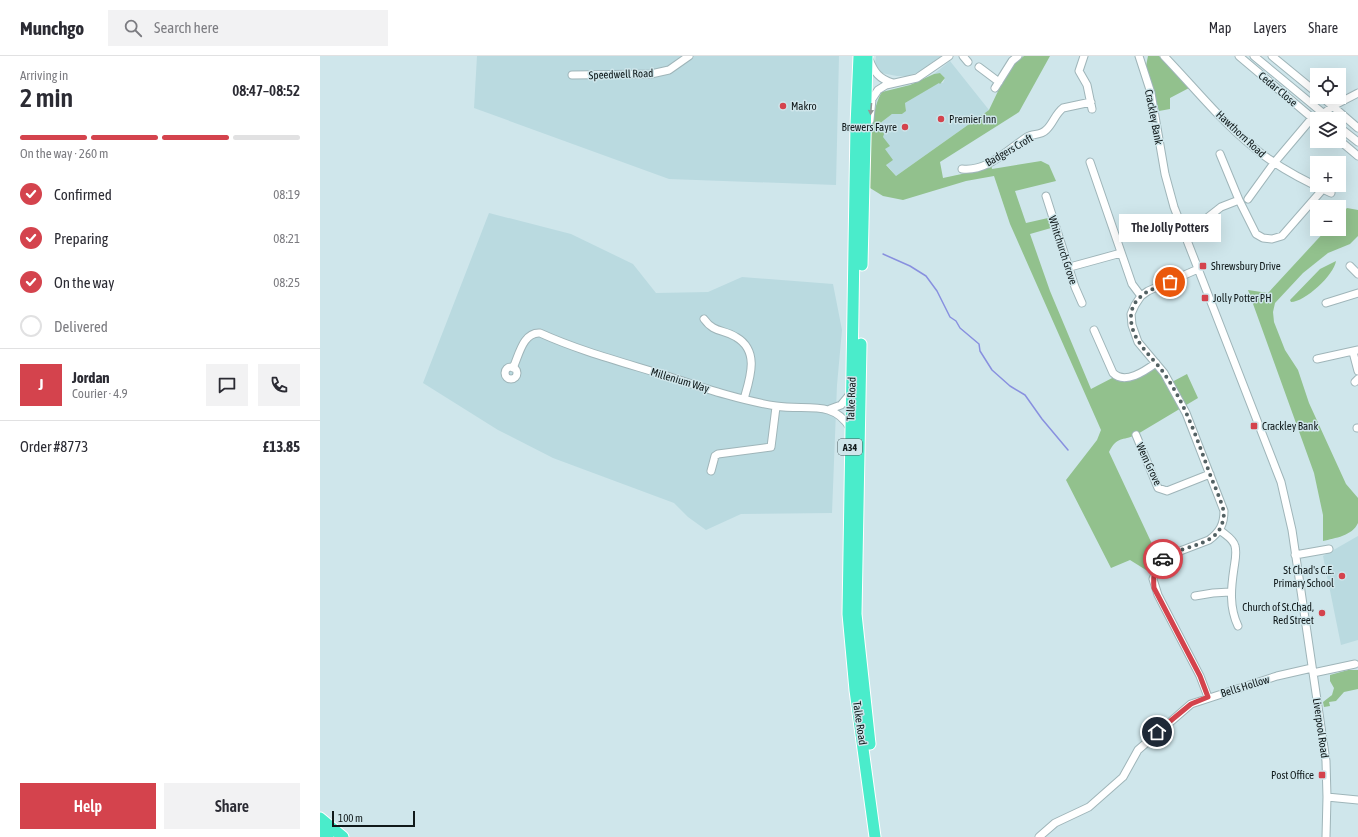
<!DOCTYPE html>
<html lang="en">
<head>
<meta charset="utf-8">
<style>
	:root { --surface:#fff; --page:#f2f2f3; --text:#2b2b33; --muted:#7c7c81; --line:#e1e1e2; --accent:#d4434d }
	body { margin:0; font-family:"Asap Condensed",sans-serif; background:var(--page); color:var(--text); height:100vh; display:flex; flex-direction:column; font-size:15px; white-space:nowrap }
	* { box-sizing:border-box; margin:0 }
	p { font-size:13px; color:var(--muted) }
	.icon { flex:none; width:22px; height:22px; fill:none; stroke:currentColor; stroke-width:2; stroke-linecap:round; stroke-linejoin:round }
	.map { position:relative; flex:1; overflow:hidden }
	.side { display:flex; flex-direction:column; background:var(--surface); width:320px }
	.side>* { flex:none }
	.buttons { position:absolute; left:990px; top:12px; display:grid; gap:8px }
	.buttons a { display:grid; place-items:center; width:36px; height:36px; border-radius:0px; background:var(--surface); box-shadow:0 4px 16px #0002; font-size:20px }
	.scale { position:absolute; left:12px; bottom:10px; width:83px; box-sizing:border-box; padding-left:4px; border:2px solid #10191a; border-top:0; font-size:11px; line-height:14px; white-space:nowrap; color:#10191a; -webkit-text-stroke:3px #cfe6eb; paint-order:stroke }
	.pin { position:absolute; display:grid; place-items:center; width:34px; height:34px; color:#fff; margin:-17px; border:2px solid #fff; border-radius:50%; box-shadow:0 1px 4px #0007 }
	.courier { position:absolute; display:grid; place-items:center; width:40px; height:40px; margin:-20px; border:3px solid #d4434d; border-radius:50%; background:#fff; color:#222; box-shadow:0 1px 5px #0007 }
	.bubble { position:absolute; height:28px; border-radius:0px; background:var(--surface); box-shadow:0 4px 16px #0002; font-size:13px; font-weight:600; line-height:28px; text-align:center }
	.headline em { font-style:normal; font-weight:600 }
	.headline div { display:flex; flex-direction:column-reverse }
	.headline { display:flex; align-items:center; justify-content:space-between; height:68px; padding:0 20px }
	h1 { font-size:26px; font-weight:600; line-height:30px }
	.bar { display:grid; grid-template-columns:repeat(4,1fr); gap:6px 4px; align-content:center; height:48px; padding:0 20px }
	.bar i { height:5px; border-radius:3px; background:var(--line) }
	.bar .on { background:var(--accent) }
	.bar p { grid-column:span 4 }
	.line { display:flex; align-items:center; gap:10px; padding:0 20px; border-top:1px solid var(--line) }
	.line div { flex:1 }
	.round { display:grid; place-items:center; flex:none; width:42px; height:42px; border-radius:0px; background:var(--page) }
	ol { padding:0 20px; list-style:none }
	li { display:flex; align-items:center; gap:12px; height:44px }
	li p { margin-inline-start:auto }
	li .icon { padding:4px; border-radius:50%; background:var(--accent); color:#fff; stroke-width:4 }
	li:last-child { color:var(--muted) }
	li i { width:22px; height:22px; border:2px solid var(--line); border-radius:50% }
	.button { display:flex; gap:8px; margin-top:auto; padding:8px 20px }
	.button a { flex:1; height:46px; border-radius:0px; background:var(--accent); color:#fff; font-size:16px; font-weight:600; line-height:46px; text-align:center }
	.button a+a { background:var(--page); color:var(--text) }
	header { display:flex; align-items:center; gap:24px; box-sizing:border-box; height:56px; padding:0 20px; background:var(--surface); border-bottom:1px solid var(--line) }
	header strong { font-size:19px }
	nav { display:flex; gap:22px; margin-inline-start:auto; font-size:14px }
	.search { width:280px; height:36px; background:var(--page); display:flex; align-items:center; gap:10px; box-sizing:border-box; padding:0 14px; border-radius:0px; color:var(--muted); font-size:15px }
	main { display:flex; flex:1; min-height:0 }
	.map>svg:first-child { display:block }
	.built { fill:#badae0 }
	.green { fill:#92c18d }
	.lines { fill:none; stroke-linecap:round; stroke-linejoin:round }
	.stream { stroke:#8890df; stroke-width:1.5 }
	.minor-casing { stroke:#9fb5b9; stroke-width:9 }
	.highway-casing { stroke:#fff; stroke-width:13 }
	.minor { stroke:#fff; stroke-width:7 }
	.highway { stroke:#4aeccb; stroke-width:11 }
	.oneway { fill:#939898 }
	.done { stroke:#536163; stroke-width:4; stroke-dasharray:0 7.2 }
	.route { stroke:#d4434d; stroke-width:5 }
	.poi-dot { fill:#d4434d; stroke:#cfe6eb; stroke-width:1.5 }
	.labels { text-anchor:middle; dominant-baseline:central; stroke-width:3; stroke-linejoin:round; paint-order:stroke }
	.shield { fill:#cfe6eb; stroke:#495659; stroke-width:1 }
	.shield-label { font-size:10px; font-weight:bold; fill:#10191a }
	.street-label { font-size:11px; fill:#10191a; stroke:#cfe6eb }
	.poi-label { font-size:11px; fill:#10191a; stroke:#cfe6eb; text-anchor:start }
</style>
</head>
<body>
<header>
<strong>Munchgo</strong>
<div class="search"><svg class="icon" aria-label="search" viewBox="0 0 24 24"><circle cx="10" cy="10" r="6"/><path d="M15 15l6 6"/></svg>Search here</div>
<nav><a>Map</a><a>Layers</a><a>Share</a></nav>
</header>
<main>
<section class="side">
<div class="headline"><div><h1>2 min</h1><p>Arriving in</p></div><em>08:47–08:52</em></div>
<div class="bar"><i class="on"></i><i class="on"></i><i class="on"></i><i></i><p>On the way · 260 m</p></div>
<ol>
<li><svg class="icon" aria-label="check" viewBox="0 0 24 24"><path d="M5 12l5 5 9-10"/></svg>Confirmed<p>08:19</p></li>
<li><svg class="icon" aria-label="check" viewBox="0 0 24 24"><path d="M5 12l5 5 9-10"/></svg>Preparing<p>08:21</p></li>
<li><svg class="icon" aria-label="check" viewBox="0 0 24 24"><path d="M5 12l5 5 9-10"/></svg>On the way<p>08:25</p></li>
<li><i></i>Delivered</li>
</ol>
<div class="line" style="height:72px"><b class="round" style="background:var(--accent);color:#fff">J</b><div><b>Jordan</b><p>Courier · 4.9</p></div><a class="round"><svg class="icon" aria-label="chat" viewBox="0 0 24 24"><path d="M4 5h16v11H9l-5 4z"/></svg></a><a class="round"><svg class="icon" aria-label="phone" viewBox="0 0 24 24"><path d="M5 4h4l2 5-3 2q2 4 5 5l2-3 5 2v4C11 20 4 13 5 4z"/></svg></a></div>
<div class="line" style="height:52px"><div>Order #8773</div><b>£13.85</b></div>
<div class="button"><a>Help</a><a>Share</a></div>
</section>
<div class="map">
<svg width="1038" height="781" viewBox="0 0 1038 781">
	<rect width="100%" height="100%" fill="#cfe6eb"/>
	<path class="built" d="M157,0H519L516,129L349,123L154,52Z
		M556,0H621L599,16L587,20H577L561,17L555,9Z
		M630,5L669,54L576,120L566,108L559,68L572,58H582L586,54L585,47L619,26L623,27L625,22L620,17L614,18Z
		M169,157L251,178L313,208L336,237L388,236L422,221L513,228L522,274L517,329L512,457L421,458L386,474L368,461L354,447L233,402L178,374L103,327Z
		M1038,480V584L1021,589L1003,500Z"/>
	<path class="green" d="M704,0H730L699,56L620,106L623,122L651,116L671,107L672,113L721,105L729,109L736,125L695,135L706,167L728,162L731,172L710,178L730,235L771,333L796,320L800,322L836,307L850,327L867,318L878,342L816,379C802,385 797,380 789,396L840,505L834,519L810,504L791,512L746,424L777,384L781,374L690,168L674,120L646,125L583,144L563,140L550,132C548,112 550,52 562,36L590,29L614,18L620,17L625,22L620,28L619,27L585,47L586,55L582,58H572L559,68L564,78L563,81L570,90L565,93L573,104L566,109L576,120L669,54L689,12Z
		M828,0H839L869,32L850,42V53L839,55L826,10Z
		M1027,152L1038,154V180L1030,188L1008,197L983,217L955,247L953,256L954,266L965,294L978,314L989,347L1026,428L1038,442C1038,449 1038,460 1038,467C1032,480 1015,482 1003,485V459L994,417L928,234L948,237L1007,173H1019V160Z
		M1016,205C1014,219 985,246 971,246L970,244L1000,213Z
		M1028,614H1038V633L1024,636L1016,645L1009,646L1010,650L1004,651L1003,646L1012,639L1014,632L1010,625V619Z"/>
	<g class="lines">
		<path class="stream" d="M563,198L590,210L606,220L617,235L630,261L636,265L640,272L659,288L660,295L672,314L690,330L705,339L722,363L748,394"/>
		<g class="minor-casing">
			<path id="minor" d="M643,0L648,6
				M764,0L759,15L767,29L772,53
				M819,0L831,37L845,118L854,151L961,426L972,474L1006,705L1007,741L1006,781
				M844,0C873,30 900,64 932,90C955,110 984,125 1011,137
				M919,0L997,66
				M934,0L1010,63
				M952,0L997,37
				M549,3C554,16 559,23 573,27
				M659,11L679,26
				M252,19L331,18L349,14L369,0
				M675,32L692,5L698,0
				M1002,41L1038,72
				M1003,58L1013,50L1038,37
				M550,64L552,43L558,34L566,29L597,22L629,0
				M1019,71L1038,86
				M1019,84L1038,100
				M900,98L919,144L936,178L943,182L952,183L962,180L1003,133
				M770,106L812,228L821,240
				M642,113C667,116 687,94 707,81C713,77 720,80 726,74C733,68 735,58 743,52L771,46
				M726,140L755,231L762,247
				M928,143L954,107L992,62
				M863,177L873,173L901,151L919,144
				M1030,210L1038,218
				M750,211L801,197
				M878,213L828,235L821,240L815,249L811,258L812,269L818,286L844,317L866,357L904,455C904,468 900,476 889,484L847,500L840,505L833,523L838,539L880,620L888,641
				M1006,247L1038,237
				M384,263C394,277 403,273 416,281C440,295 430,322 424,343
				M774,274L793,317C805,329 825,315 836,307
				M1033,296L1038,315
				M997,303L1038,294
				M185 317a6 6 0 1 1 12 0a6 6 0 1 1-12 0Z
				M193,312C199,299 203,276 220,277C260,295 302,306 344,319C381,331 418,344 456,350C485,355 513,343 530,372
				M1035,326L1038,323
				M510,353L521,349L531,337
				M1037,372H1038
				M816,379L838,432L847,435L890,418
				M391,415L395,400L398,398L451,391L456,351
				M900,474C905,479 913,482 915,490C917,497 915,505 914,512C911,532 909,551 918,570
				M975,499L1009,493
				M875,540L893,537L910,536
				M993,617L1035,608
				M1007,741L1038,744
				M719,781L735,767L769,751L803,721L818,694L871,648L957,620L992,612"/>
		</g>
		<g class="highway-casing">
			<path id="highway" d="M539,0L536,70L528,558L535,634L555,781
				M542,209L547,0
				M541,288L536,558L550,688
				M0,762L23,781
				M0,774L8,781"/>
		</g>
		<use href="#minor" class="minor"/>
		<use href="#highway" class="highway"/>
	</g>
	<defs><path id="oneway-solid" d="M-6-.8H1V-3.2L6.5 0L1 3.2V.8H-6Z"/></defs>
	<use class="oneway" href="#oneway-solid" transform="translate(551 53) rotate(95)"/>
	<g class="lines">
		<path class="done" d="M843,503C866,486 903,493 904,456C900,441 893,427 888,413C876,380 864,345 843,316C831,299 810,284 811,260C812,239 834,232 850,226"/>
		<path class="route" d="M837,676L871,648L888,641L880,620L834,532C833,522 834,509 843,503"/>
	</g>
	<g class="poi-dot">
		<circle cx="463" cy="50" r="4"/>
		<circle cx="621" cy="63" r="4"/>
		<circle cx="585" cy="71" r="4"/>
		<rect x="879" y="206" width="8" height="8" rx="2"/>
		<rect x="881" y="238" width="8" height="8" rx="2"/>
		<rect x="930" y="366" width="8" height="8" rx="2"/>
		<circle cx="1022" cy="520" r="4"/>
		<circle cx="1002" cy="557" r="4"/>
		<rect x="998" y="715" width="8" height="8" rx="2"/>
	</g>
	<g class="labels">
		<rect class="shield" x="518" y="383" width="24" height="16" rx="3"/>
		<g class="shield-label">
			<text x="530" y="391">A34</text>
		</g>
		<g class="street-label">
			<text transform="translate(301 18) rotate(-2)">Speedwell Road</text>
			<text transform="translate(958 33) rotate(40)">Cedar Close</text>
			<text transform="translate(834 61) rotate(79)">Crackley Bank</text>
			<text transform="translate(921 78) rotate(43)">Hawthorn Road</text>
			<text transform="translate(689 94) rotate(-30)">Badgers Croft</text>
			<text transform="translate(743 194) rotate(72)">Whitchurch Grove</text>
			<text transform="translate(360 324) rotate(17)">Millenium Way</text>
			<text transform="translate(531 343) rotate(-88)">Talke Road</text>
			<text transform="translate(829 408) rotate(65)">Wem Grove</text>
			<text transform="translate(925 630) rotate(-17)">Bells Hollow</text>
			<text transform="translate(540 667) rotate(82)">Talke Road</text>
			<text transform="translate(1001 672) rotate(82)">Liverpool Road</text>
		</g>
		<g class="poi-label">
			<text x="471" y="50">Makro</text>
			<text x="629" y="63">Premier Inn</text>
			<text x="577" y="71" text-anchor="end">Brewers Fayre</text>
			<text x="891" y="210">Shrewsbury Drive</text>
			<text x="893" y="242">Jolly Potter PH</text>
			<text x="942" y="370">Crackley Bank</text>
			<text x="1014" y="514" text-anchor="end">St Chad's C.E.<tspan x="1014" dy="13">Primary School</tspan></text>
			<text x="994" y="551" text-anchor="end">Church of St.Chad,<tspan x="994" dy="13">Red Street</tspan></text>
			<text x="994" y="719" text-anchor="end">Post Office</text>
		</g>
	</g>
</svg>
<div class="buttons">
<a><svg class="icon" aria-label="locate" viewBox="0 0 24 24"><circle cx="12" cy="12" r="6"/><path d="M12 2v4M12 18v4M2 12h4M18 12h4"/></svg></a>
<a><svg class="icon" aria-label="layers" viewBox="0 0 24 24"><path d="M12 4l9 5-9 5-9-5zM3 14l9 5 9-5"/></svg></a>
<a>+</a>
<a>−</a>
</div>
<div class="scale">100 m</div>
<div class="pin" style="left:850px;top:226px;background:#ea580c"><svg class="icon" aria-label="bag" viewBox="0 0 24 24"><path d="M5 8h14l-1 12H6zM9 8a3 3 0 0 1 6 0"/></svg></div>
<div class="pin" style="left:837px;top:676px;background:#1f2937"><svg class="icon" aria-label="home" viewBox="0 0 24 24"><path d="M3 11l9-7 9 7M6 9v11h12V9"/></svg></div>
<div class="courier" style="left:843px;top:503px"><svg class="icon" aria-label="car" viewBox="0 0 24 24"><path d="M5 17H2v-5l4-1 3-4h7l3 4 3 1v5h-3M9 17h6M6 11h13"/><circle cx="7" cy="17" r="2"/><circle cx="17" cy="17" r="2"/></svg></div>
<div class="bubble" style="left:799px;top:158px;width:102px">The Jolly Potters</div>
</div>
</main>
</body>
</html>
